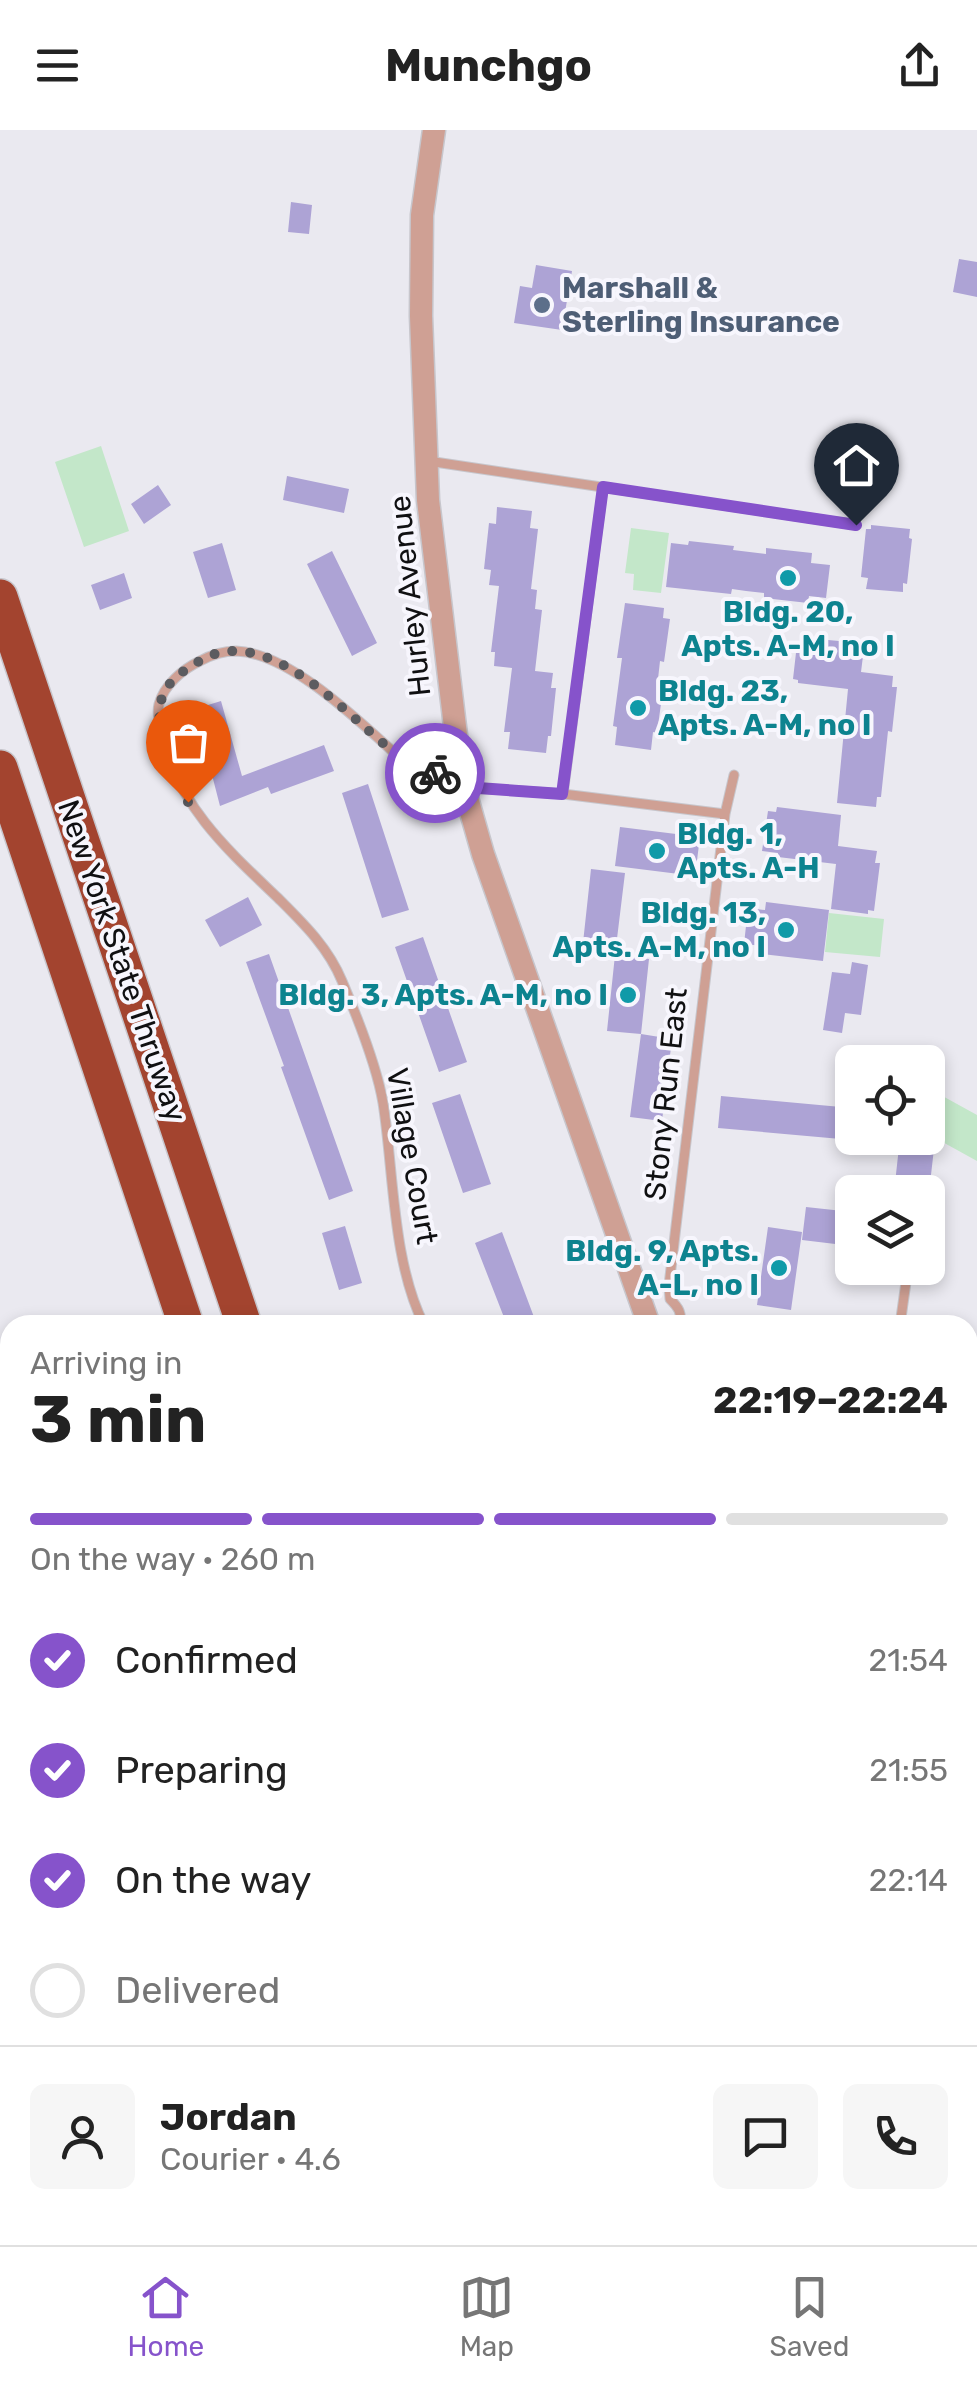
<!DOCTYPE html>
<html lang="en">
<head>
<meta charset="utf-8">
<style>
	:root { --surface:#fff; --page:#f6f6f6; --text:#222; --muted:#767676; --line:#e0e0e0; --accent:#8653cb }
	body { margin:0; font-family:Rubik,sans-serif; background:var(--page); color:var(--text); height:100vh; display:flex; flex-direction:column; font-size:38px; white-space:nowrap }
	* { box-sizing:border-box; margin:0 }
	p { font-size:32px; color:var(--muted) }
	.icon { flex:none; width:55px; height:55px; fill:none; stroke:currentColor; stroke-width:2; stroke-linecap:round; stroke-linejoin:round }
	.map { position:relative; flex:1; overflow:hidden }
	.side { position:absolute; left:0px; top:1185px; width:978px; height:930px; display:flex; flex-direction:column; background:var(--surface); border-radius:30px 30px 0 0; box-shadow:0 5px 15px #0003 }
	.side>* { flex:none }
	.fabs { position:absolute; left:835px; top:915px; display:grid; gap:20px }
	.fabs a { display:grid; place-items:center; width:110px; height:110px; border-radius:15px; background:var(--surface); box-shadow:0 5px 15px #0003; font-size:50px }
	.pin { position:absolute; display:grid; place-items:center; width:85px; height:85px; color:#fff; margin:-102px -42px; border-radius:50% 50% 50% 0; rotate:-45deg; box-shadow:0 0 10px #0007 }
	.pin .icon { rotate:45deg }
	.courier { position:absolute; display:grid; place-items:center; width:100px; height:100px; margin:-50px; border:8px solid #8653cb; border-radius:50%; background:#fff; color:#222; box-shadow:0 2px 12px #0007 }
	.head em { font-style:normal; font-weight:700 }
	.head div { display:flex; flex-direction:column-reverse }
	.head { display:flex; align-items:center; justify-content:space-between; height:170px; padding:0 30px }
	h1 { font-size:65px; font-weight:700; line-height:75px }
	.bar { display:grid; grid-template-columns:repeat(4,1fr); gap:15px 10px; align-content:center; height:120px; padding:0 30px }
	.bar i { height:12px; border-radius:8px; background:var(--line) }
	.bar .current { background:var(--accent) }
	.bar p { grid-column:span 4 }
	.line { display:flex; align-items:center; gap:25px; padding:0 30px; border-top:2px solid var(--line) }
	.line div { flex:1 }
	.round { display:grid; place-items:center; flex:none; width:105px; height:105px; border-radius:15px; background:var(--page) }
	ol { padding:0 30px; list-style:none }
	li { display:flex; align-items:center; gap:30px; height:110px }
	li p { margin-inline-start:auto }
	li .icon { padding:10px; border-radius:50%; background:var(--accent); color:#fff; stroke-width:4 }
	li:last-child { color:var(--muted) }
	li i { width:55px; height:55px; border:5px solid var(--line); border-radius:50% }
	header { display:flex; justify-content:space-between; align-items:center; height:130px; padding:0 30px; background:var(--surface); font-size:45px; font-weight:700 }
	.dock { display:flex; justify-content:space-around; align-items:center; height:140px; border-top:2px solid var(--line); background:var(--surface); font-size:28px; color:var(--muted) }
	.dock a { display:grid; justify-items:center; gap:5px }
	.dock .current { color:var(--accent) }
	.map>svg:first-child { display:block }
	.green { fill:#c3e7c9 }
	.building { fill:#ada3d5 }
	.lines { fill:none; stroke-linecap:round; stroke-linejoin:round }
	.service-casing { stroke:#c7c6cc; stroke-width:11 }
	.tertiary-casing { stroke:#c7c6cc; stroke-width:25 }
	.motorway-casing { stroke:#c7c6cc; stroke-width:38 }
	.path { stroke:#919095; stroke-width:4; stroke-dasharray:5 8; stroke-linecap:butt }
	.service { stroke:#cfa094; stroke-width:9 }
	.tertiary { stroke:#cfa094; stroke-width:22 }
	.motorway { stroke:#a3442f; stroke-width:35 }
	.done { stroke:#5c5c60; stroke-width:10; stroke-dasharray:0 18 }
	.route { stroke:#8653cb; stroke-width:12 }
	.service-dot { fill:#5c6f8a; stroke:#f7f6fd; stroke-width:4 }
	.culture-dot { fill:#0f9aa8; stroke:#f7f6fd; stroke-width:4 }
	.labels { text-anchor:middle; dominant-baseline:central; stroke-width:8; stroke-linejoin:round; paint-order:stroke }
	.service-label { font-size:30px; font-weight:bold; fill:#4e5e75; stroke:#f7f6fd; text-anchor:start }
	.street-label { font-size:30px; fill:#101012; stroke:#f7f6fd }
	.culture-label { font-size:30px; font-weight:bold; fill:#0d838f; stroke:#f7f6fd; text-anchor:end }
</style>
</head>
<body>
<header><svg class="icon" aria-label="menu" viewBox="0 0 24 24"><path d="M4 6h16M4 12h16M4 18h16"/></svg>Munchgo<svg class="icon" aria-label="share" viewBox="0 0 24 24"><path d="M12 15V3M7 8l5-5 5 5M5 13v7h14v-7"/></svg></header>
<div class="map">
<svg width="977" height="2115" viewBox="0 0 977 2115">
	<rect width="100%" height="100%" fill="#eae9f0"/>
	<path class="green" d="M101,316L129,401L84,417L55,332Z
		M631,398L669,403L661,463L633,460L634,444L625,443Z
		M829,783L884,789L880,827L825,822Z
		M928,958L977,985V1031L928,1004Z"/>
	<path class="building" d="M291,72L312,75L309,104L288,102Z
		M959,129L977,132V167L953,162Z
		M536,135L572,141L562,200L514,193L520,156L532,158Z
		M287,346L349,359L344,383L283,370Z
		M158,355L171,375L144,394L131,374Z
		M497,377L532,381L530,398L538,399L531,459L537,460L535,479L542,480L535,541L553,543L551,558H556L551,606H548L546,623L508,619L510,602H504L512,538L494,536L495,522H491L499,456L489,455L491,440L484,439L489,393L496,394Z
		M871,395L910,399L909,408L912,409L907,454L903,453V462L866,459L868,448L861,447L866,399H871Z
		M689,411L734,416L733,420L766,424V418L812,423L811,433L830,435L826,468L809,466L808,473L764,468V463L746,461L732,459L731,464L666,457L671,413L688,415Z
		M222,413L236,460L208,468L193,422Z
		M332,421L377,513L352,526L307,434Z
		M124,443L132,468L100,480L91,455Z
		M625,473L664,478L663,488L670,489L664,532L660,531L657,558L663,559L657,603L653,602L651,620L615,615L617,597L613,596L622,528H617Z
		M806,508L850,512L849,517L864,518L861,542L893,546L892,557H897L892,602L888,601L881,667H877L876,677L837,673L848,559L798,553V550L793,549L797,514L805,515Z
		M221,571L242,646L324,615L334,641L271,664L268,657L220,676L195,579Z
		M368,654L409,780L382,788L342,663Z
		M777,677L841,685L838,716L877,721L875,733H880L874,781L868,780V784L831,779L836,734L778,727V723L762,721L768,681L776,682Z
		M620,697L700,707L695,746L615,736Z
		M591,739L625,743L615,825L582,822Z
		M248,767L262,795L220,817L205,790Z
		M766,772L829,780L823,831L762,824L763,816L744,814L748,778L765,780Z
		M423,807L467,932L439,942L395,817Z
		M269,824L353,1061L329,1070L281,937L284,936L246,832Z
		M615,825L649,829L641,904L607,901Z
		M852,832L868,835L861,885L845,883L842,903L823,900L832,842L850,844Z
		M641,904L672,909L662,991L630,987Z
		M460,964L491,1054L463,1063L432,973Z
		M721,966L852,978V1010L718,998Z
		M900,1008L935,1010L929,1062H894Z
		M806,1077L852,1082V1116L802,1110Z
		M345,1096L362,1153L339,1160L322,1103Z
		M768,1097L802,1102L791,1180L757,1175Z
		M502,1102L537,1195H507L475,1113Z"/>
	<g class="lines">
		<g class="service-casing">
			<path id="service" d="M428,331L856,395
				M464,657L563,664L725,684
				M563,664L603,357
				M424,1195C392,1131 394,1043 383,973C377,937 356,884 342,851C328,817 303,793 278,768C230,722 180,678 164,611C162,600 156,586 159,574C164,555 183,539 200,531C211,525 222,521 236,521C293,523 367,599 409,636L422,642L458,646
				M680,1195C682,1183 679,1178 670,1169L669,1155L725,684L734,645
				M900,1195L908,1138
				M680,2105L683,2115"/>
		</g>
		<g class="tertiary-casing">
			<path id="tertiary" d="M434,0L422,85L421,186L428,370L461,647L483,724L649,1195
				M0,2099L10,2095"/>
		</g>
		<g class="motorway-casing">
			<path id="motorway" d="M0,467L244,1195
				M0,638L186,1195
				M491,2105L494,2115
				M549,2105L552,2115"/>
		</g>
		<path class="path" d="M968,1492L977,1475
			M589,2115L597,2105"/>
		<use href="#service" class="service"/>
		<use href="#tertiary" class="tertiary"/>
		<use href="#motorway" class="motorway"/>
	</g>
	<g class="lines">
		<path class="done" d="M188,672C174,641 145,587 168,556C177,544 192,535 205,528C265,498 336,573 377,608C396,624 410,640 435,643"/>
		<path class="route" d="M435,643L461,647L464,657L562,664L603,357L856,395"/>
	</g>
	<circle class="service-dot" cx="542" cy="175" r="10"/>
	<g class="culture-dot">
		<circle cx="788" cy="448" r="10"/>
		<circle cx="638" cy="578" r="10"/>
		<circle cx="657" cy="721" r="10"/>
		<circle cx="786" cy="800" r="10"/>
		<circle cx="628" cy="865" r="10"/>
		<circle cx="779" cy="1138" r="10"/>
	</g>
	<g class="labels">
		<g class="service-label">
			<text x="562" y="158">Marshall &amp;<tspan x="562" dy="34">Sterling Insurance</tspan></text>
		</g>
		<g class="street-label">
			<text transform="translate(410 466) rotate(-96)">Hurley Avenue</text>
			<text transform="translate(122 831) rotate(71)">New York State Thruway</text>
			<text transform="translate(666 964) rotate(-84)">Stony Run East</text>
			<text transform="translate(412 1026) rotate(80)">Village Court</text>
		</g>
		<g class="culture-label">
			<text x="788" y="482" text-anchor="middle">Bldg. 20,<tspan x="788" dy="34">Apts. A-M, no I</tspan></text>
			<text x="658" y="561" text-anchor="start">Bldg. 23,<tspan x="658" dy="34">Apts. A-M, no I</tspan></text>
			<text x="677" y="704" text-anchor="start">Bldg. 1,<tspan x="677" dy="34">Apts. A-H</tspan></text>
			<text x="766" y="783">Bldg. 13,<tspan x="766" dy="34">Apts. A-M, no I</tspan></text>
			<text x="608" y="865">Bldg. 3, Apts. A-M, no I</text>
			<text x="759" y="1121">Bldg. 9, Apts.<tspan x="759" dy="34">A-L, no I</tspan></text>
		</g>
	</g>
</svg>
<div class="fabs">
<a><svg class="icon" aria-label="locate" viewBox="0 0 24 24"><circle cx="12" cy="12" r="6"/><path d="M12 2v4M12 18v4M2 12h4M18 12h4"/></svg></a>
<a><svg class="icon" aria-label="layers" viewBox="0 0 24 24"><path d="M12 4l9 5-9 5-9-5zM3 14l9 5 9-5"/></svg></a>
</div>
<div class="pin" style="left:188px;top:672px;background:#ea580c"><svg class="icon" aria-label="bag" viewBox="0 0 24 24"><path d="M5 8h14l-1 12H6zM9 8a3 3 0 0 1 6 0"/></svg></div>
<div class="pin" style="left:856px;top:395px;background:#1f2937"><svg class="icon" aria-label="home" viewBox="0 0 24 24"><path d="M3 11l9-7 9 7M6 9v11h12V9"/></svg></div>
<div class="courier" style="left:435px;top:643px"><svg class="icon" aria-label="bike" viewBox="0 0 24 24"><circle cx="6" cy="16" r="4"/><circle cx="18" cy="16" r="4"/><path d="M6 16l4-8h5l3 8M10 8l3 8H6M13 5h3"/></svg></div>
<section class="side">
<div class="head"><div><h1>3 min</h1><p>Arriving in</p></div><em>22:19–22:24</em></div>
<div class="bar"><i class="current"></i><i class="current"></i><i class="current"></i><i></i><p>On the way · 260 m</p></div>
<ol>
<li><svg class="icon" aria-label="check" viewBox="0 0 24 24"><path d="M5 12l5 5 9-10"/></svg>Confirmed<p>21:54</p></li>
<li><svg class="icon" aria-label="check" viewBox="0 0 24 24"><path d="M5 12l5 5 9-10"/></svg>Preparing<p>21:55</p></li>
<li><svg class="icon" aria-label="check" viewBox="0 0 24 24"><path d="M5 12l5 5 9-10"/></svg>On the way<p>22:14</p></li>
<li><i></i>Delivered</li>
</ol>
<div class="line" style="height:180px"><a class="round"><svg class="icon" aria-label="person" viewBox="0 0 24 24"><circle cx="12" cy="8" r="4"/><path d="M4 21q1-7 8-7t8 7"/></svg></a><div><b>Jordan</b><p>Courier · 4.6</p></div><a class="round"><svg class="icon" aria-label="chat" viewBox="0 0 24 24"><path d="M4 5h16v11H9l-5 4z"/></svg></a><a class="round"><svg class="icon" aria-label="phone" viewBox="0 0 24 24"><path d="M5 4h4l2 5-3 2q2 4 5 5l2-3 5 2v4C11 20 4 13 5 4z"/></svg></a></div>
</section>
</div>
<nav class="dock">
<a class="current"><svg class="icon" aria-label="home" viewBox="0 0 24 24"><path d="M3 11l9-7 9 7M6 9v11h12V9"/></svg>Home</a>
<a><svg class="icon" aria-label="map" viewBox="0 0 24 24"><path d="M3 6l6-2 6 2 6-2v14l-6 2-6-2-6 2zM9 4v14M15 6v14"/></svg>Map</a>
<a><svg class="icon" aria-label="saved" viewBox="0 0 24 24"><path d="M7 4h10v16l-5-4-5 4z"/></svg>Saved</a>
</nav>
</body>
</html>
